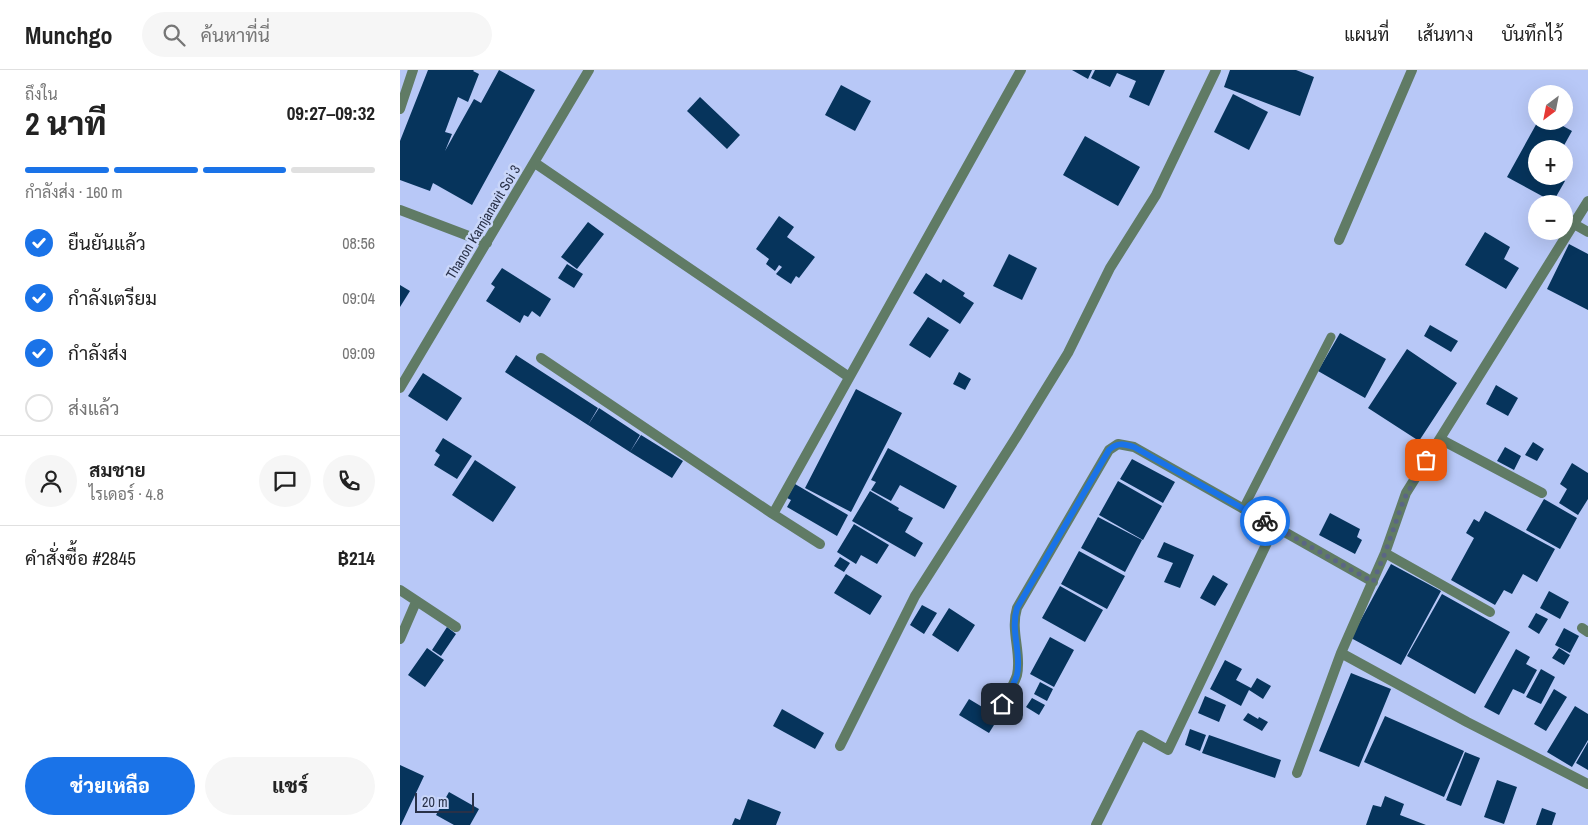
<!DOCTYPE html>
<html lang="th">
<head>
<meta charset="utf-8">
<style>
	:root { --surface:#fff; --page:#f6f6f6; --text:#222; --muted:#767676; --line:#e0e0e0; --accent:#1a73e8 }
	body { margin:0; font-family:"Archivo Narrow",Sarabun,sans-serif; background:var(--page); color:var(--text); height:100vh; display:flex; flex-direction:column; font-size:19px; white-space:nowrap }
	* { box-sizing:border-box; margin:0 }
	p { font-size:16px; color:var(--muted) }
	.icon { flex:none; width:28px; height:28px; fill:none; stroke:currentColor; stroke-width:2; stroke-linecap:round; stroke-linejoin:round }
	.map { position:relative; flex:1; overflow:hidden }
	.side { display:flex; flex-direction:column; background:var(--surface); width:400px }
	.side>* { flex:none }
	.needle { width:32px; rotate:212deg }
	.tools { position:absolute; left:1128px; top:15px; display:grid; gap:10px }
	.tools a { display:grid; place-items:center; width:45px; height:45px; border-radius:50%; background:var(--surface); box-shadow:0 5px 20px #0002; font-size:25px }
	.scale { position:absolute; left:15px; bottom:12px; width:59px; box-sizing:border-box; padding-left:5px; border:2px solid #293148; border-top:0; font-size:14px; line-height:18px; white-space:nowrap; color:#293148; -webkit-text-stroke:4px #c9d6f9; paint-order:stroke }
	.pin { position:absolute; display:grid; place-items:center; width:42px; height:42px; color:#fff; margin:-21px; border-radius:10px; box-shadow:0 2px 8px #0006 }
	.courier { position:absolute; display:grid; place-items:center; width:50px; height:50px; margin:-25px; border:4px solid #1a73e8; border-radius:50%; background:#fff; color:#222; box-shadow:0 1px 6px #0007 }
	.overview em { font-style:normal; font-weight:800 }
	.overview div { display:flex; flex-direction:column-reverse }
	.overview { display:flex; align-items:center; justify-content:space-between; height:85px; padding:0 25px }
	h1 { font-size:32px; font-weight:800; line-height:38px }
	.bar { display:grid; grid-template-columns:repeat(4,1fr); gap:8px 5px; align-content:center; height:60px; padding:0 25px }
	.bar i { height:6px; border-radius:4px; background:var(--line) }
	.bar .active { background:var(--accent) }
	.bar p { grid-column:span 4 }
	.line { display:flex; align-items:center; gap:12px; padding:0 25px; border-top:1px solid var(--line) }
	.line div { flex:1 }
	.round { display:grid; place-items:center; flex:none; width:52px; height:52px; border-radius:26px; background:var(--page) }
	ol { padding:0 25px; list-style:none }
	li { display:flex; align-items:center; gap:15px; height:55px }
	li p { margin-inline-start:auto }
	li .icon { padding:5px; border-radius:50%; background:var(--accent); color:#fff; stroke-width:4 }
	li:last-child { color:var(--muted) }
	li i { width:28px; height:28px; border:2px solid var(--line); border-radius:50% }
	.primary-button { display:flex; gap:10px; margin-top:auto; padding:10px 25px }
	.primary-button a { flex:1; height:58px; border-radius:30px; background:var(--accent); color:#fff; font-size:20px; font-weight:800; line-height:58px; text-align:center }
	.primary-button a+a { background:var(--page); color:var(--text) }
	header { display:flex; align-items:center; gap:30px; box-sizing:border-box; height:70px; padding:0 25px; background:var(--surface); border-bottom:1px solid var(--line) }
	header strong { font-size:24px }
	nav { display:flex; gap:28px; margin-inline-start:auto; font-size:18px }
	.search { width:350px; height:45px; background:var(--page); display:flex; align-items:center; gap:12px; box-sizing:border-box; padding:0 18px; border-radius:28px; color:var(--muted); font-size:19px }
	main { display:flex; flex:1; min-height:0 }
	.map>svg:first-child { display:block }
	.building { fill:#06345c }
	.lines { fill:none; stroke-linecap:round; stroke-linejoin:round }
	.lane { stroke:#607b65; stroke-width:9 }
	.street { stroke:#607b65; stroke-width:10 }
	.done { stroke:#5b6685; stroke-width:5; stroke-dasharray:0 9 }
	.route { stroke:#1a73e8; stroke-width:6 }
	.labels { text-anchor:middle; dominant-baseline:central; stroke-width:5; stroke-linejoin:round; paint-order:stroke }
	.street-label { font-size:14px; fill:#293148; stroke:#c9d6f9 }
</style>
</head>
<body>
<header>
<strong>Munchgo</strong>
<div class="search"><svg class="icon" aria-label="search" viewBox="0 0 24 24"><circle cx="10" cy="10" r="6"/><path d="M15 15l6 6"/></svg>ค้นหาที่นี่</div>
<nav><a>แผนที่</a><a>เส้นทาง</a><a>บันทึกไว้</a></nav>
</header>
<main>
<section class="side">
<div class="overview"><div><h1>2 นาที</h1><p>ถึงใน</p></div><em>09:27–09:32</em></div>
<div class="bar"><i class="active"></i><i class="active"></i><i class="active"></i><i></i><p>กำลังส่ง · 160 m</p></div>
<ol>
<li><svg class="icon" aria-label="check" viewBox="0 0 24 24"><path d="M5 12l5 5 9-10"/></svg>ยืนยันแล้ว<p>08:56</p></li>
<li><svg class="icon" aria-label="check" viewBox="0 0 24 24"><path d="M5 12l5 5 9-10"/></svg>กำลังเตรียม<p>09:04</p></li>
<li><svg class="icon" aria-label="check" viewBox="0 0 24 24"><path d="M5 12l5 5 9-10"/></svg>กำลังส่ง<p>09:09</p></li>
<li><i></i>ส่งแล้ว</li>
</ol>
<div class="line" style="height:90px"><a class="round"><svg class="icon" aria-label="person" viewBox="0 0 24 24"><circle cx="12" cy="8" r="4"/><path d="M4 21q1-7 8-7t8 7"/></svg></a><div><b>สมชาย</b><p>ไรเดอร์ · 4.8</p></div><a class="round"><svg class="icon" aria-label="chat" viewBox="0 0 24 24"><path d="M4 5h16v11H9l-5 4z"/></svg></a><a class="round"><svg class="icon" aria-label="phone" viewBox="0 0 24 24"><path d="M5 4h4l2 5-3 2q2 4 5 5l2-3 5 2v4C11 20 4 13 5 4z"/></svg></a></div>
<div class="line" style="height:65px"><div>คำสั่งซื้อ #2845</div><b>฿214</b></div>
<div class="primary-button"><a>ช่วยเหลือ</a><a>แชร์</a></div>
</section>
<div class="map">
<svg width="1188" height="755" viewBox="0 0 1188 755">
	<rect width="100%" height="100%" fill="#b8c8f7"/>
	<path class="building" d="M28,0H74L73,1L79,4L68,32L58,27L45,62L52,64L45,81L74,29L81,33L99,0L135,20L72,135L33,113L30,121L0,110V71Z
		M672,0H692L688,9Z
		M695,0H765L749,36L729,27L736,11L717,3L710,17L691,8Z
		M830,0H896L914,7L900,46L824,17Z
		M441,15L471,31L455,61L425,45Z
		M833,24L868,42L849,80L814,62Z
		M300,27L340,65L327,79L287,41Z
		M1138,51H1154L1172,61L1162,79H1136V106H1155L1165,111L1153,132L1107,107Z
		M685,66L740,97L718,136L663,105Z
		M379,146L394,157L387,167L415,187L399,208L396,206L391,214L376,204L382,197L379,195L375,201L366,194L369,189L356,179Z
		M188,152L204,164L177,199L161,187Z
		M1085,162L1110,177L1104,189L1119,198L1106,219L1065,195Z
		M1169,174L1188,184V240L1147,219Z
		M609,184L637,198L622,230L593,216Z
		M167,194L183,204L174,218L158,208Z
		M102,198L151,229L140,247L132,241L128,247L124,245L120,253L86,231L95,217L91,214Z
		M526,203L541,213L543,209L565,223L563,226L574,233L560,254L513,223Z
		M0,215L10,221L0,237Z
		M528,247L549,260L530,288L509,275Z
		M1030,255L1058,271L1051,282L1024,266Z
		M940,263L986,289L965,328L918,301Z
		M1007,279L1057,313L1019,371L968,338Z
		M116,285L198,338L188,355L105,302Z
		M559,302L571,309L565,320L553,314Z
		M23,303L62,328L47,351L8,326Z
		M1096,315L1118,328L1108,346L1086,334Z
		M456,319L502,343L451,442L405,418Z
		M199,338L240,365L230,382L188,355Z
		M241,365L283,391L272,408L230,382Z
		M43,368L72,386L57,409L34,395L40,385L35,381Z
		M1133,372L1144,379L1137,391L1125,385Z
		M1105,377L1121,386L1114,400L1097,391Z
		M488,378L557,416L544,439L500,415L491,431L471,420L476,412L471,410Z
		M732,389L775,412L763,433L720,409Z
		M75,390L116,417L93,452L52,425Z
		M1172,393L1188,403V429L1178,445L1159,433L1167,419L1160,414Z
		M718,411L762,436L743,470L699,445Z
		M395,414L448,445L437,466L387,437L391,430L387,428Z
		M470,421L499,438L498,440L513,448L505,462L523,473L515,487L452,451Z
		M1144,429L1177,448L1160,479L1126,460Z
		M1085,441L1155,479L1137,512L1123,504L1112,524L1104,520L1095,535L1051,510L1074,468L1066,463L1074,449L1079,452Z
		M930,443L960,459L957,467L962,470L955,484L919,465Z
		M698,447L742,470L725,502L681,478Z
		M454,454L489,475L477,494L461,485L456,494L437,482Z
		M764,472L794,485L780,518L764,512L773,493L757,487Z
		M679,481L725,506L707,539L661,514Z
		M440,487L450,493L444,502L434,496Z
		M991,494L1041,521L1001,595L951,568Z
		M446,504L482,526L470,545L434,523Z
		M813,505L828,514L815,536L800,528Z
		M660,516L703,540L685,572L642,548Z
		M1149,521L1169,532L1160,549L1140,538Z
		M1042,524L1110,562L1075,624L1007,586Z
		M522,535L537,543L524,564L510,555Z
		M549,538L575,555L558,582L532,565Z
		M1136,543L1148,549L1139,564L1128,557Z
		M47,557L56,564L41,586L32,580Z
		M1164,558L1179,566L1170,583L1155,575Z
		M650,567L674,580L654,617L630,604Z
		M27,578L44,590L25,617L8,605Z
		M1159,578L1170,585L1164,595L1152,588Z
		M1116,579L1130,587L1126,594L1137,600L1124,624L1113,619L1099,645L1084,637Z
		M825,590L842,599L836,610L851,618L857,608L871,616L863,629L849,620L841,636L810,619Z
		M1141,599L1155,607L1141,634L1126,627Z
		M951,603L991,619L959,697L919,681Z
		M640,612L653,619L647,631L634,624Z
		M1154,619L1167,627L1146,661L1134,654Z
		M805,626L826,635L819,652L798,643Z
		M632,628L645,635L639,645L626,637Z
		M569,629L599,647L589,663L559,645Z
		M1175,636L1188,644V670L1172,697L1147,682Z
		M382,639L424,663L415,679L373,656Z
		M848,643L858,649L859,647L868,652L862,661L843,650Z
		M985,646L1064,681L1044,727L964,692Z
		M790,659L806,665L800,681L785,675Z
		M809,665L881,690L875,708L802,683Z
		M1188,672V700L1176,693Z
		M1065,682L1080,688L1061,736L1046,730Z
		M0,695L24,706L1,755H0Z
		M1097,710L1117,717L1104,754L1084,747Z
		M49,722L79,739L70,755H54L36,745Z
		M985,726L1004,734L1000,745L1026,755H966L973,735L981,737Z
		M348,729L381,742L376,755H332L335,748L340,750Z
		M1142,738L1156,743L1152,755H1136Z"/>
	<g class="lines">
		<path class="lane" d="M843,439L931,267"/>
		<path class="street" d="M0,39L13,0
			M135,93L449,307
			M0,140L87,173
			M1174,154L1188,162
			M939,170L1012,0
			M141,288L373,444L420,474
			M0,318L189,0
			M1040,369L1142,423
			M373,444L621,0
			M985,483L1090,542
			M0,520L56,557
			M1182,558L1188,562
			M0,569L16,532
			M941,583L1067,652L1188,714
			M602,634C607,625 614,615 617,605C622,584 610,561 617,538L709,380L718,374L734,377L973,512
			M440,676L515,526L617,366L668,283L710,198L756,125L816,0
			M897,703L941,583L985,483L1006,423L1188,131
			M696,755L741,665L768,680L875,456"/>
	</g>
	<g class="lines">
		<path class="done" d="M865,451L973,512L985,483L1004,429L1026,390"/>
		<path class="route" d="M602,634C607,625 614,615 617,605C622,584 610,561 617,538L709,380C717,372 724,374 734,377L865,451"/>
	</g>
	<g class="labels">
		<g class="street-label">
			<text transform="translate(83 152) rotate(-59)">Thanon Karnjanavit Soi 3</text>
		</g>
	</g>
</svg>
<div class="tools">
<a><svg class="needle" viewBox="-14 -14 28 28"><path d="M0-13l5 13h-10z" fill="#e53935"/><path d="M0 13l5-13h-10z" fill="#767676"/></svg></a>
<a>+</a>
<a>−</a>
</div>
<div class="scale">20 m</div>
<div class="pin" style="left:1026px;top:390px;background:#ea580c"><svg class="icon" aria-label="bag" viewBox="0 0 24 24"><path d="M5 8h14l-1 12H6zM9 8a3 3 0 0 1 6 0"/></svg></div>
<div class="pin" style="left:602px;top:634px;background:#1f2937"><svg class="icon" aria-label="home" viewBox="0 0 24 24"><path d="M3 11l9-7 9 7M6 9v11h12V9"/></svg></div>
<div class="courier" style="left:865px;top:451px"><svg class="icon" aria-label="bike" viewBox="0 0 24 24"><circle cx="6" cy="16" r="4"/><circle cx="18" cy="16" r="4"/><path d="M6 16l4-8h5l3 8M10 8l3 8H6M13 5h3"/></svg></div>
</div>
</main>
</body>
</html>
